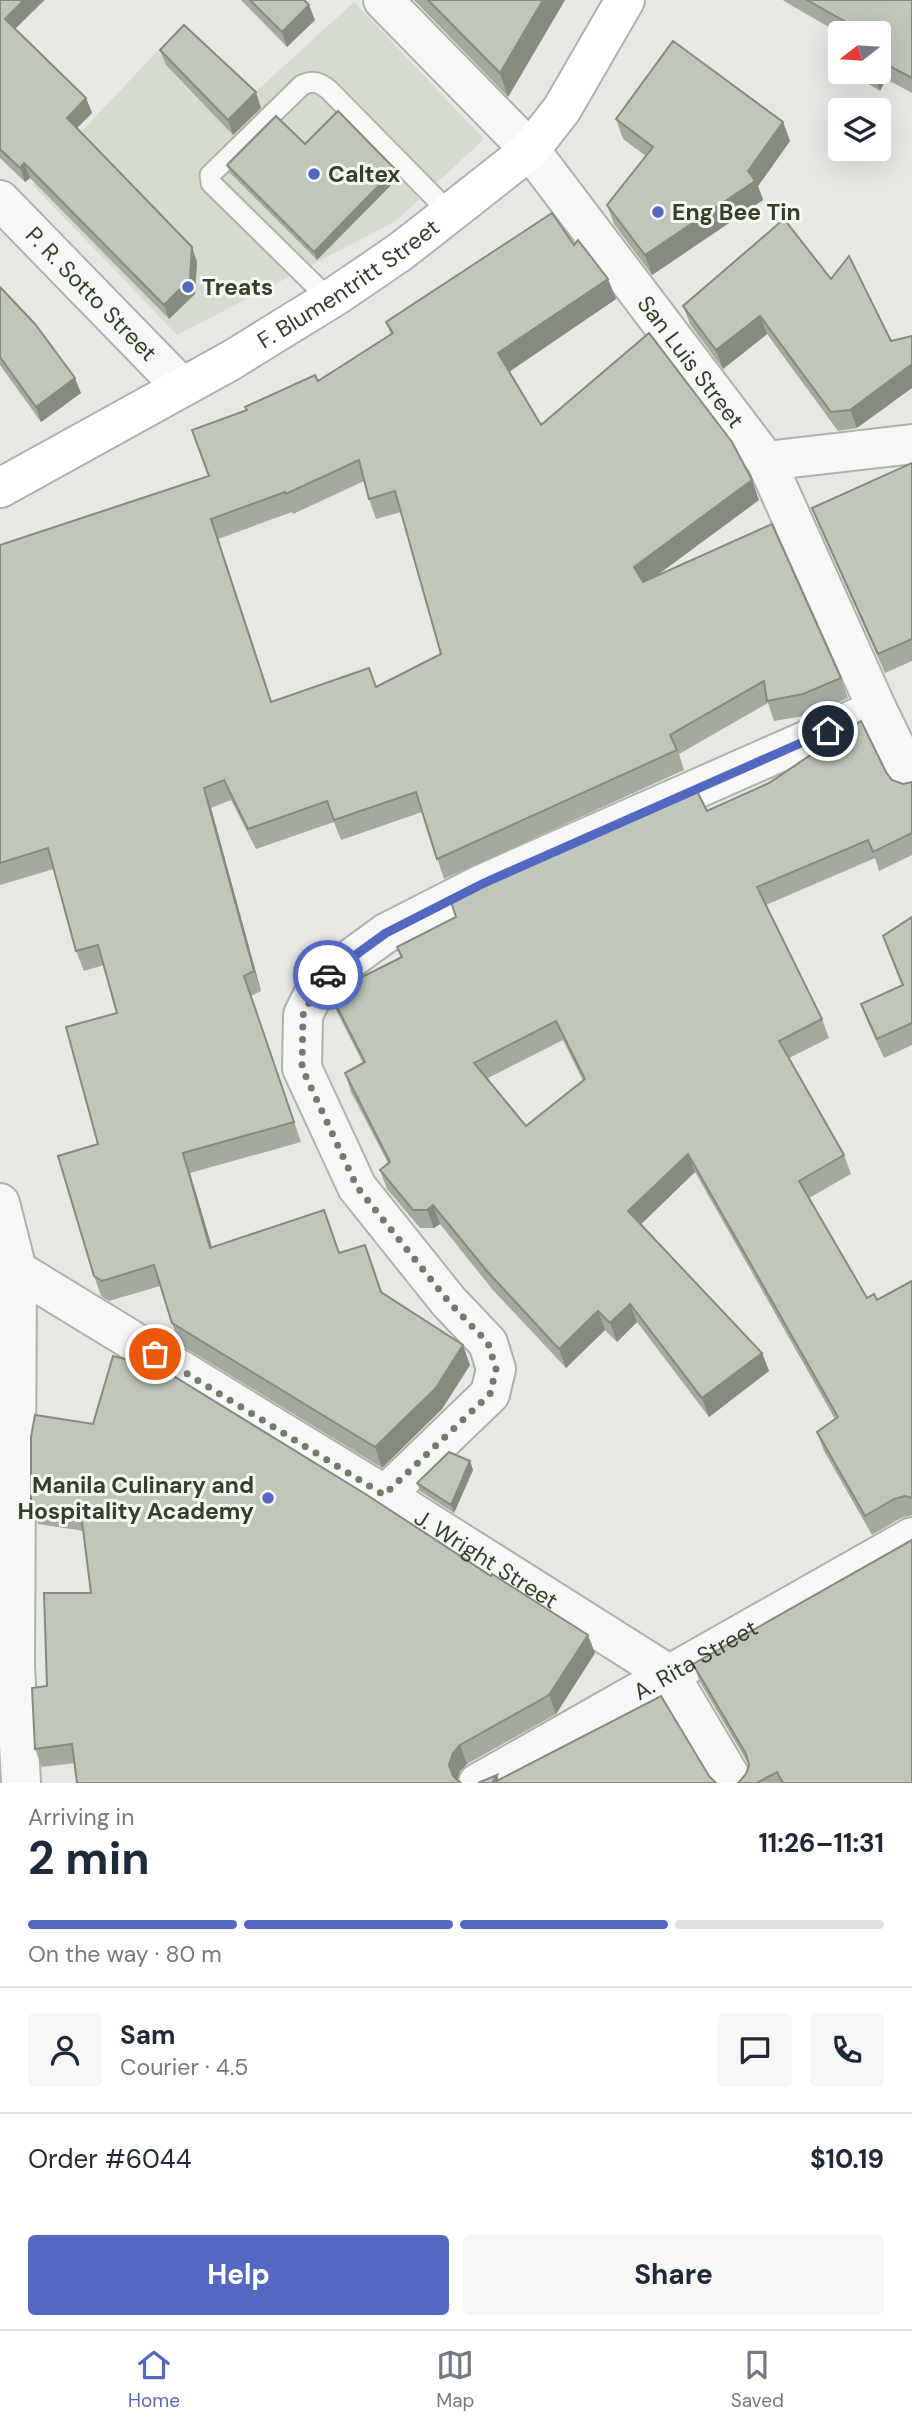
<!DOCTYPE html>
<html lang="en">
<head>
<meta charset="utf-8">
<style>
	:root { --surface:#fff; --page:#f6f6f7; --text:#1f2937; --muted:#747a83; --line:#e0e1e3; --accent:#5468c2 }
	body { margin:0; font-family:"DM Sans",sans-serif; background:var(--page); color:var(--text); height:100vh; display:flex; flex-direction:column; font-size:26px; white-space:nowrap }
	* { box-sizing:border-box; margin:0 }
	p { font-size:23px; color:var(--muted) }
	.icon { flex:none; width:38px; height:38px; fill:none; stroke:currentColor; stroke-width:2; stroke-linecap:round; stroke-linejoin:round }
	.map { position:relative; height:1783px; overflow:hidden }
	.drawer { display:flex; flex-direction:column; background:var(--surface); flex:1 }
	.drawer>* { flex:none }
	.needle { width:46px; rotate:253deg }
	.tools { position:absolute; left:828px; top:21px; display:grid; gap:14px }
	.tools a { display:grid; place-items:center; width:63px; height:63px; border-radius:7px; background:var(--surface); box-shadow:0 7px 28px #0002; font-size:35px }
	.pin { position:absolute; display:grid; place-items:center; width:60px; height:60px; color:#fff; margin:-30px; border:4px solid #fff; border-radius:50%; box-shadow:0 2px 7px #0007 }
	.courier { position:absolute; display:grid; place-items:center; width:70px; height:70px; margin:-35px; border:5px solid #5468c2; border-radius:50%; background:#fff; color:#222; box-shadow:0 2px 9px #0007 }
	.summary em { font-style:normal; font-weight:700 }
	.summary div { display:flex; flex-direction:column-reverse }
	.summary { display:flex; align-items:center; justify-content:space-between; height:119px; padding:0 28px }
	h1 { font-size:46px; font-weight:700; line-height:52px }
	.bar { display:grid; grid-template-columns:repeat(4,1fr); gap:10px 7px; align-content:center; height:84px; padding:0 28px }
	.bar i { height:9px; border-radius:5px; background:var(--line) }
	.bar .on { background:var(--accent) }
	.bar p { grid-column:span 4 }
	.line { display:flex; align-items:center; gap:18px; padding:0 28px; border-top:2px solid var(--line) }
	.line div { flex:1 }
	.round { display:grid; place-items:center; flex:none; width:74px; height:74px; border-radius:7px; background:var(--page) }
	.action { display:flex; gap:14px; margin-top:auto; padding:14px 28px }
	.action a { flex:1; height:80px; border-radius:7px; background:var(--accent); color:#fff; font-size:28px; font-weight:700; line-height:80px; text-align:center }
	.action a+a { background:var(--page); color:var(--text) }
	.dock { display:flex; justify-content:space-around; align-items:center; height:98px; border-top:2px solid var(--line); background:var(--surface); font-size:19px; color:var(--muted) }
	.dock a { display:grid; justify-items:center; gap:4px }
	.dock .on { color:var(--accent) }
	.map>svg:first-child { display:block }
	.built { fill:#d5dbd1 }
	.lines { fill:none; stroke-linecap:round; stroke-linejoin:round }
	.service-casing { stroke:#adb3a8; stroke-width:23 }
	.minor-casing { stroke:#adb3a8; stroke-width:42 }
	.secondary-casing { stroke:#adb3a8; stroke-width:42 }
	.service { stroke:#f6f8f5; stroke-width:19 }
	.minor { stroke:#f6f8f5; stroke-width:38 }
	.secondary { stroke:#fff; stroke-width:38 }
	.wall { fill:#a4aaa0; fill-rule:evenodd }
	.shaded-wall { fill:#868b82 }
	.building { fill:#bfc6ba; stroke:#868b82; stroke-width:2; fill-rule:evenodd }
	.done { stroke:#727b6c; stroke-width:7; stroke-dasharray:0 12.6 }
	.route { stroke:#5468c2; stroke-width:9 }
	.poi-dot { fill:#5468c2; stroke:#f4f7f2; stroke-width:2.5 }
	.labels { text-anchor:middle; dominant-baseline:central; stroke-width:6; stroke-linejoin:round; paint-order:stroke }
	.poi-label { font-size:23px; font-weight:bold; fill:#34402c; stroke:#f4f7f2; text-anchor:start }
	.street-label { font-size:23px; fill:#34402c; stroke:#f4f7f2 }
</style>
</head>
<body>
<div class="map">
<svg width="912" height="1783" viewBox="0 0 912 1783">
	<rect width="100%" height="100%" fill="#e6e9e3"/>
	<path class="built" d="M354,2L484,139L396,221L177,335L32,184L183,24L252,95Z"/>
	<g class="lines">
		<g class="service-casing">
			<path id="service" d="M330,300L211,183L210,175L302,85C314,80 319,82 329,90L450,213"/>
		</g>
		<g class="minor-casing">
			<g id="minor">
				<path id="s1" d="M383,0L530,150L766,461L877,709L912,781"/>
				<path id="s2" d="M0,200L182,387"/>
				<path d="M766,461L912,444"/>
				<path d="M0,1203L17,1270L15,1666L21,1783"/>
				<path id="s3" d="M17,1270L385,1495L670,1675L734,1783"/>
				<path d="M385,1495L490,1394L496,1369L488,1343L449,1302L357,1187L302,1068L303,1015L320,981L386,933L484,883L877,709"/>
				<path id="s4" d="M478,1783L912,1537"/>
			</g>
		</g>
		<g class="secondary-casing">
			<g id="secondary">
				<path id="s5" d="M0,488L230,361L337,295L400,252L450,213L530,150L562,109L625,0"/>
			</g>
		</g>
		<use href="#service" class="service"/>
		<use href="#minor" class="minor"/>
		<use href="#secondary" class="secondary"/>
	</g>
	<path class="wall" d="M0,0H45L15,29L86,98L92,113L77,128L192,247L197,262L195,294L169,319L30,178L25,182L0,158Z
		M241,0H304L315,20L287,47Z
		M414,0H565L508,97Z
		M783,0H912V93L886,79L880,91L849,72H878L840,33V66L838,65L831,46L839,33L784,1Z
		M160,50L261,108L233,135L166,65Z
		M616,119L783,122L790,141L758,186L763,200L652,275L614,224L607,205L646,156L623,139Z
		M305,144L395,169L398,178L317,260L230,173L227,165Z
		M574,245L608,279L616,299L509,371L541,425L759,500L656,576L841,678L848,698L810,715L774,721L768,703L679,754L684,770L444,879L422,812L341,840L334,822L256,849L231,800L211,808L261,991L251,996L301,1142L190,1173L212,1247L339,1253L382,1293L470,1365L442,1409L382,1468L179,1344L160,1286L109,1301L101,1296L94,1276L98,1144L117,1013L104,965L84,971L76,951L54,869L0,885V545L209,476L246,410L318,381L391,335L386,322ZM364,481L369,499L376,519L401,512L441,654L376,686L272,702L218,539L292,512L293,514Z
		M831,279L891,341L857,428L838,431L767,334L723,369L690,324L683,306Z
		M0,287L81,393L41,422L0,365Z
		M912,463V661L885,673L819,526L812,508Z
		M886,772L892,780L903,784L912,782V855L879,871L875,858L766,905L822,1019L829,1038L789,1058L844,1155L851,1174L809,1198L867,1298L877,1300L912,1281V1515L901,1518L872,1535L824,1451L817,1432L835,1419L695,1172L641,1224L762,1353L769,1371L709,1417L637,1322L617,1342L605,1330L566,1368L492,1289L440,1224L434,1228H420L387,1189L380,1170L388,1163L351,1092L345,1073L363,1063L337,1012L330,993L401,958L397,947L707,811ZM563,1040L583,1081L526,1126L486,1079Z
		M912,917V1045L884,1058L868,1023L861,1004L902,986L883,936Z
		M31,1437L595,1653L556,1714L467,1764L460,1771L457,1780L75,1763L42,1767L35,1749L47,1686L91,1593L84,1531L38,1524L31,1506Z
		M470,1461L473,1470L454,1513L420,1491L417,1483Z
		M693,1664L912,1783H738L746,1774L749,1765L700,1682Z"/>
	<path class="shaded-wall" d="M24,0H44L10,34L5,19Z
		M543,0H565L508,97L500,73Z
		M309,5L315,20L287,47L282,32Z
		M880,61L886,79L880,91L873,72H878V63Z
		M256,92L261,108L233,135L228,120Z
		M86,98L92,113L72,133L67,118Z
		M783,122L790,141L758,186L763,200L652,275L645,255L748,171Z
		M24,163L30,178L25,182L20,168Z
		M395,169L398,178L317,260L314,252Z
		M192,247L197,262L195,294L169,319L164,305Z
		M608,279L616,299L506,374L498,353Z
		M760,316L767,334L723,369L716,350Z
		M912,364V388L857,428L850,410Z
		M75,378L81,393L41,422L36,407Z
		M752,480L759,500L641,587L634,567Z
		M211,519L218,539L278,722L271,702Z
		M204,788L211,808L261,991L254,971Z
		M183,1153L190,1173L218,1268L210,1248Z
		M688,1154L695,1172L635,1230L628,1211Z
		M433,1205L440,1224L434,1228L427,1210Z
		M630,1304L637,1322L617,1342L610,1323Z
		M598,1311L605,1330L566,1368L559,1349Z
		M463,1345L470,1365L442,1409L382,1468L375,1447Z
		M762,1353L769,1371L709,1417L702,1398Z
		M470,1461L473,1470L454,1513L451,1505Z
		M588,1635L595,1653L556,1714L549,1695Z
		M460,1745L467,1764L460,1771L456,1783H455L449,1765L453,1753Z
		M497,1775L500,1783H492Z"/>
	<path class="building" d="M0,0H24L5,19L86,98L67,118L192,247L190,279L164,305L24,163L20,168L0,149Z
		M250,0H304L309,5L282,32Z
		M428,0H543L500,73Z
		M807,0H912V78L880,61L878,63V33H840V52L831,46L846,22Z
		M184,25L256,92L228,120L160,50Z
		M673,41L783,122L748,171L755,181L645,255L607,205L653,147L616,119Z
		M338,111L395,169L314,252L227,165L276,116L305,144Z
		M552,213L574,245L578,240L608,279L498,353L541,425L649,333L732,442L752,480L634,567L643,582L772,524L841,678L803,694L767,701L764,681L670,735L677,750L437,859L416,792L334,820L327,801L248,829L224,780L204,788L254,971L244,976L294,1122L183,1153L210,1248L324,1210L339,1253L365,1245L381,1292L463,1345L435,1389L375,1447L172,1323L154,1265L102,1281L94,1276L58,1156L98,1144L66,1027L117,1013L98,945L76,951L48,848L0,863V545L209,476L192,430L247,410L245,407L315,375L318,381L393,333L386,322ZM359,460L369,499L395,491L441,654L376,687L369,668L271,702L211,519L285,492L286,494Z
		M784,219L831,279L849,256L891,341L912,336V364L850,410L831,412L760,316L716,350L683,306Z
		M0,287L35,324L75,378L36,407L0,357Z
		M912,463V639L878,654L812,508Z
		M861,721L886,772L892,780L903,784L912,782V833L873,852L868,840L757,887L822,1019L779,1041L844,1155L799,1181L867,1298L874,1294L877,1300L912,1281V1498L905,1496L894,1499L865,1516L817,1432L838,1417L688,1154L628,1211L762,1353L702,1398L630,1304L610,1323L598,1311L559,1349L486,1270L433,1205L427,1210H413L380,1170L390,1162L345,1073L365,1062L330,993L402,957L397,947L456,917L451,902L487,884L697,791L707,811L769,783ZM556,1021L585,1079L526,1126L474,1063Z
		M912,917V1023L877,1039L861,1004L903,985L883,936Z
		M113,1356L162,1369L367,1495L491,1576L492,1574L588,1635L549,1695L460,1745L453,1753L449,1765L453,1776L461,1783H77L72,1744L35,1749L32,1688L47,1686L44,1593H91L81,1513L31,1506V1437L35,1415L93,1424Z
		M449,1452L470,1461L451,1505L417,1483Z
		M912,1540V1783H783L777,1772L757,1783H738L746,1774L749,1765L746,1754L693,1664Z
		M661,1696L709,1776L716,1783H493Z
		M497,1775L492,1783H478Z"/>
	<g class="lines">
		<path class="done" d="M155,1354L384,1495L490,1394L496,1369L488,1343L449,1302L357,1187L302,1068L303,1015L320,981L328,975"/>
		<path class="route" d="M328,975L386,933L484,883L828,731"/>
	</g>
	<g class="poi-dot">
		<circle cx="314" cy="174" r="7"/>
		<circle cx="658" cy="212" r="7"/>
		<circle cx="188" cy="287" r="7"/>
		<circle cx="268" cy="1498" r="7"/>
	</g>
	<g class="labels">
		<g class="poi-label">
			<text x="328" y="174">Caltex</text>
			<text x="672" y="212">Eng Bee Tin</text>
			<text x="202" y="287">Treats</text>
			<text x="254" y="1485" text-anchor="end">Manila Culinary and<tspan x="254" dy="26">Hospitality Academy</tspan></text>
		</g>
		<g class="street-label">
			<text stroke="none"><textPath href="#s5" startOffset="404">F. Blumentritt Street</textPath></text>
			<text stroke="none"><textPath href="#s2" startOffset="131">P. R. Sotto Street</textPath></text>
			<text stroke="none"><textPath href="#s1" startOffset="476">San Luis Street</textPath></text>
			<text stroke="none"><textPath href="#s3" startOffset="551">J. Wright Street</textPath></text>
			<text stroke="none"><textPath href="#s4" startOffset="250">A. Rita Street</textPath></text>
		</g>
	</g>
</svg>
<div class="tools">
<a><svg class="needle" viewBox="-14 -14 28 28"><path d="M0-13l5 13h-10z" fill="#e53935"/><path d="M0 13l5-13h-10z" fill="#747a83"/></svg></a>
<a><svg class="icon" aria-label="layers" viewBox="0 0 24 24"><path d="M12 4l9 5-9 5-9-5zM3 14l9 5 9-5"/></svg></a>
</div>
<div class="pin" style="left:155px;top:1354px;background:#ea580c"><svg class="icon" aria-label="bag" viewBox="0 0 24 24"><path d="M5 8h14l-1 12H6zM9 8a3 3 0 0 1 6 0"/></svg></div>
<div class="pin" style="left:828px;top:731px;background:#1f2937"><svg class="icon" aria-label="home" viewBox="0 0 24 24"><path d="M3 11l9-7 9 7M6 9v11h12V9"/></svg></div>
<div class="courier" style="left:328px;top:975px"><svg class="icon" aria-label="car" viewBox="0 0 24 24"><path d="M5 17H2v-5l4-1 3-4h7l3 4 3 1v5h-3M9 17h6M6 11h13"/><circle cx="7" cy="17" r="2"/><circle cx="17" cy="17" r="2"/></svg></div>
</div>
<section class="drawer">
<div class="summary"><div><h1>2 min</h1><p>Arriving in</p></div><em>11:26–11:31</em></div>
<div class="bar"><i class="on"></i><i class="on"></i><i class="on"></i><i></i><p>On the way · 80 m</p></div>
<div class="line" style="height:126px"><a class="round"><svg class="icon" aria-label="person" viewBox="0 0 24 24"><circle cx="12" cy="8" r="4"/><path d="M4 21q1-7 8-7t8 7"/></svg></a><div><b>Sam</b><p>Courier · 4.5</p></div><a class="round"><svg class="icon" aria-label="chat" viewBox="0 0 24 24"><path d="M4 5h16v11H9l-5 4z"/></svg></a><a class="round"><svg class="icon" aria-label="phone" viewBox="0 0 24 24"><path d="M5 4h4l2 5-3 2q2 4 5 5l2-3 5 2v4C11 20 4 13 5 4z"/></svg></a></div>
<div class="line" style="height:91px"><div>Order #6044</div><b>$10.19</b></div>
<div class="action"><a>Help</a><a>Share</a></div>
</section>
<nav class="dock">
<a class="on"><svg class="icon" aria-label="home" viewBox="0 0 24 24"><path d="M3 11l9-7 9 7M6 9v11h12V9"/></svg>Home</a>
<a><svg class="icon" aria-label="map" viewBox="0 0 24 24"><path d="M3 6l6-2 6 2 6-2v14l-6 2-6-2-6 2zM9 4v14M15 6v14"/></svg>Map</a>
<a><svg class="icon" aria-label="saved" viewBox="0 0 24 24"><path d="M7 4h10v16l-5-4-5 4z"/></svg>Saved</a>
</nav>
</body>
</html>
